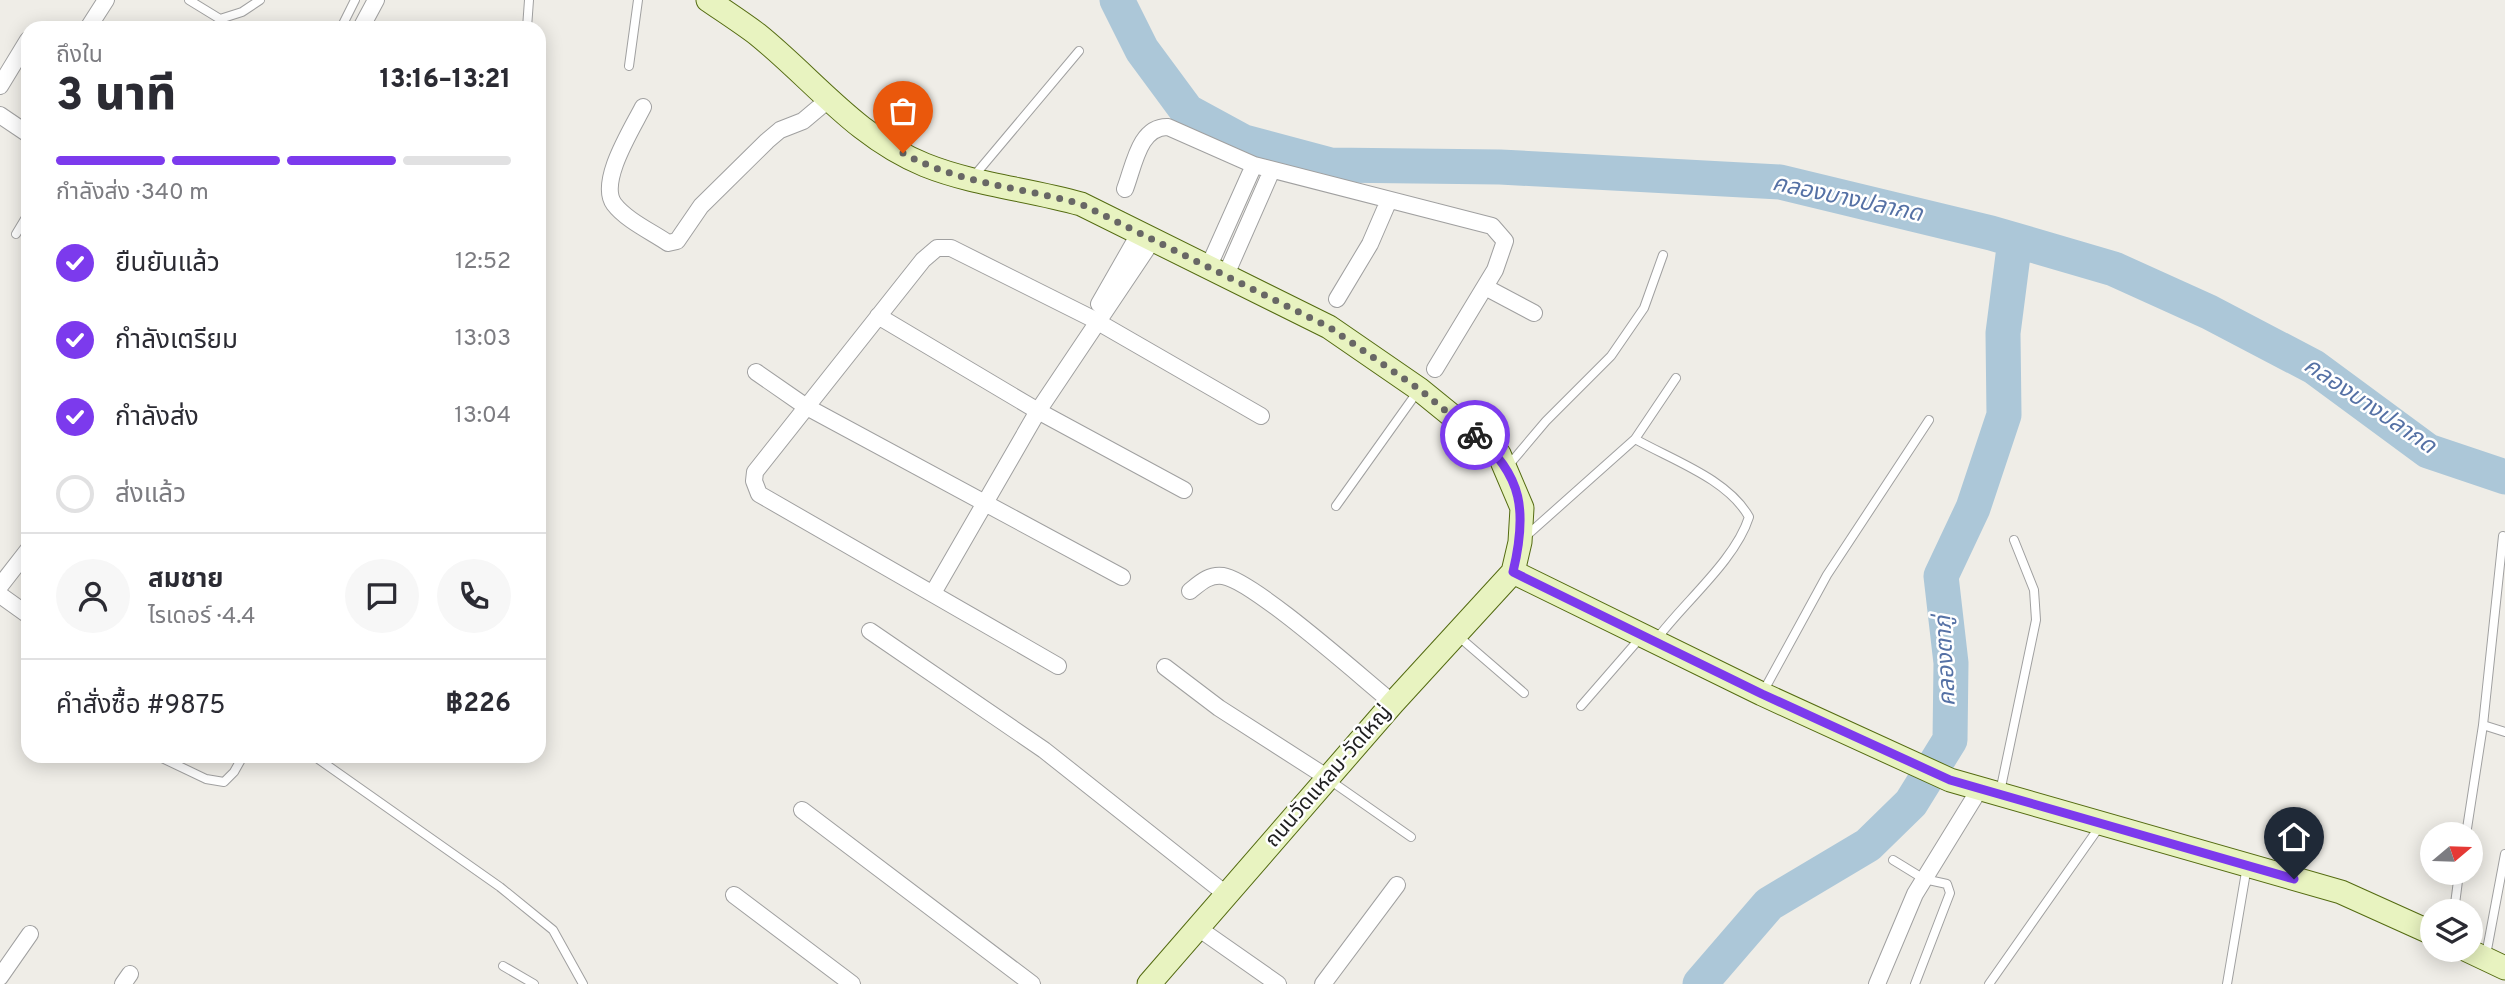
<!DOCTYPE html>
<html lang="th">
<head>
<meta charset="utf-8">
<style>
	:root { --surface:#fff; --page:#f7f7f7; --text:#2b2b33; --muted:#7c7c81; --line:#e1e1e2; --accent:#7c3aed }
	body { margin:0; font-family:Overpass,"Noto Sans Thai",sans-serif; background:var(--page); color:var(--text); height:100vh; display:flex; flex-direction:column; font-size:26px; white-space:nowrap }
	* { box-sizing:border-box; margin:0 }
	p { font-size:23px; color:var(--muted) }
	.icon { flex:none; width:38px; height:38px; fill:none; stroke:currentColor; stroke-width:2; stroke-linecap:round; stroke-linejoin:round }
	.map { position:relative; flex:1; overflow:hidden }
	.details { position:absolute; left:21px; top:21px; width:525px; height:742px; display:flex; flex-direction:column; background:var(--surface); border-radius:21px; box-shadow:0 4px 18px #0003 }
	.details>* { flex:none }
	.needle { width:46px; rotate:71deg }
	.buttons { position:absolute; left:2420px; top:822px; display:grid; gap:14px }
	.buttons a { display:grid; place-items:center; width:63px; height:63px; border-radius:50%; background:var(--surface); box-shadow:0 4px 18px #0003; font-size:35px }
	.pin { position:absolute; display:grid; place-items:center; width:60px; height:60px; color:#fff; margin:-72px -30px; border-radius:50% 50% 50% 0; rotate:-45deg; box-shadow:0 0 7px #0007 }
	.pin .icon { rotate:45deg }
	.courier { position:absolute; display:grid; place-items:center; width:70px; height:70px; margin:-35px; border:5px solid #7c3aed; border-radius:50%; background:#fff; color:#222; box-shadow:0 2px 9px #0007 }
	.head em { font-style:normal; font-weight:800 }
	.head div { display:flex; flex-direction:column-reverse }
	.head { display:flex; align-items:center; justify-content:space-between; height:119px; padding:0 35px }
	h1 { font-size:46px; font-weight:800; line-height:52px }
	.bar { display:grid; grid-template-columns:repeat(4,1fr); gap:10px 7px; align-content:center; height:84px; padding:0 35px }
	.bar i { height:9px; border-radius:5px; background:var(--line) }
	.bar .current { background:var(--accent) }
	.bar p { grid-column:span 4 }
	.line { display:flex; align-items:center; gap:18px; padding:0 35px; border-top:2px solid var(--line) }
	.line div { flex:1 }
	.round { display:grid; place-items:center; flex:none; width:74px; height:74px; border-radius:37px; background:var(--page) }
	ol { padding:0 35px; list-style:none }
	li { display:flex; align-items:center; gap:21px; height:77px }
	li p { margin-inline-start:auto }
	li .icon { padding:7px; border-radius:50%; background:var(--accent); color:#fff; stroke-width:4 }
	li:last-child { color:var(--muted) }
	li i { width:38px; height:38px; border:4px solid var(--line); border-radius:50% }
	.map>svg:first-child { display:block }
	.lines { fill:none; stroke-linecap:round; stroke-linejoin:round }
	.river { stroke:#acc7d8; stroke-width:35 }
	.lane-casing { stroke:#a0a0a0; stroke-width:10 }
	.street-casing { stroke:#a0a0a0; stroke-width:18 }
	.secondary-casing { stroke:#546b11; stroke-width:25 }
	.lane { stroke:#fff; stroke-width:8 }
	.street { stroke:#fff; stroke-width:16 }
	.secondary { stroke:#e8f3c0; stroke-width:23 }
	.done { stroke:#686765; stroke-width:7; stroke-dasharray:0 12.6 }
	.route { stroke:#7c3aed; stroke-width:9 }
	.labels { text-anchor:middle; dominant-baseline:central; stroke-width:5; stroke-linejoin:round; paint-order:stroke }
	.street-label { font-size:21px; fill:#1f1f1f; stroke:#fff }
	.water-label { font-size:23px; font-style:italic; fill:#5571a5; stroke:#fff }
</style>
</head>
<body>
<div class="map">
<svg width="2505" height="984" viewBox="0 0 2505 984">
	<rect width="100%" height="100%" fill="#efede7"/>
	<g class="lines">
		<path class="river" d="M1117,0L1142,50L1187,111L1244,142L1330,165L1500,167L1780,182L1991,233L2114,269L2209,312L2314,367L2428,451L2505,477
			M1700,984L1769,904L1868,845L1911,803L1950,740L1951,663L1941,576L1973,508L2004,415L2003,333L2015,240"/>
		<g class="lane-casing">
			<path id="lane" d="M189,0L220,19L242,12L260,0
				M341,28L355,0
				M527,28L529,0
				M629,66L638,0
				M974,176L1079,51
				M16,234L28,214
				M1635,439C1672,460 1728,479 1749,517C1735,561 1683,603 1656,640
				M1508,466L1546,421L1611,356L1644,308L1663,255
				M1336,506L1418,391
				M1525,537L1635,439L1676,378
				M1458,636L1524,693
				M1763,692L1827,575L1929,420
				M1581,706L1641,637
				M2483,725L2503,536
				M314,756L500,887L553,930L583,984
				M162,758L206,779L224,782L234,772L243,756
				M1328,779L1411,837
				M2000,792L2036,620L2034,590L2014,540
				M2466,835L2483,725L2505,732
				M1893,860L1924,879L1947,884L1950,893L1915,984
				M2455,904L2459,873
				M2486,955L2505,854
				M503,966L534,984
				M1989,984L2100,826
				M2227,984L2247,866"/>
		</g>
		<g class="street-casing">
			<path id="street" d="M88,28L106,0
				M361,28L376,0
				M0,86L28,40
				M643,107C632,129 598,182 614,204C626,220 652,232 668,243L677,241L701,206L767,141L780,130L803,121L828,100
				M0,115L28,134
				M1125,189C1134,166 1139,126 1168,127L1254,165L1492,226L1505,241L1495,270L1435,369
				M1208,268L1254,165
				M1225,277L1272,170
				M1485,287L1534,313
				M1337,299L1370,244L1389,200
				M1099,304L1139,234
				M878,316L1038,411L1184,490
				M756,372L805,406L1122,577
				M0,586L28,550
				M1190,591C1200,583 1209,574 1223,576C1254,581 1362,678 1393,703
				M933,593L1038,411L1152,241
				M0,595L28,615
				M870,631L1044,750L1227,895
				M1058,666L759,494L754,481L755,472L923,260L937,248H951L1091,318L1261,416
				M1165,667L1219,708L1328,778
				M802,810L1032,984
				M734,895L852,984
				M1198,928L1278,984
				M0,977L30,934
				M123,984L130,974
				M1323,984L1397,885
				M1877,984L1915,894L1979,790"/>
		</g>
		<g class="secondary-casing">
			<path id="secondary" d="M708,0C724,11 741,22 757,34C813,79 856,137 925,165C975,185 1029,189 1081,204L1329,327L1419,389L1499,454L1522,508L1520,542L1513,572L1393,703L1149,984
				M1513,572L1762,694L1950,780L2341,892L2432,933
				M2467,950L2505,968"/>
		</g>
		<use href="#lane" class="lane"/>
		<use href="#street" class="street"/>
		<use href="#secondary" class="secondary"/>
	</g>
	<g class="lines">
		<path class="done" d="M903,153C958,184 1021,187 1081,204L1329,327L1419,389L1475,435"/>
		<path class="route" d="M1475,435C1524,475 1527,513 1513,572L1762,694L1950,780L2294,879"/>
	</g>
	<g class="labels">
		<g class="street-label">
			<text transform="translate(1329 777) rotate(-49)">ถนนวัดแหลม-วัดใหญ่</text>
		</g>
		<g class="water-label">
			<text transform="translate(1847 200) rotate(12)">คลองบางปลากด</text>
			<text transform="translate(2369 407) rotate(34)">คลองบางปลากด</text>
			<text transform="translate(1947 661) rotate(-93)">คลองตาภู่</text>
		</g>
	</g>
</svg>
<div class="buttons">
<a><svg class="needle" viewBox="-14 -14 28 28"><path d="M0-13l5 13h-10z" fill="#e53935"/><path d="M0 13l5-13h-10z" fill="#7c7c81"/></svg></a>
<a><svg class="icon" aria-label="layers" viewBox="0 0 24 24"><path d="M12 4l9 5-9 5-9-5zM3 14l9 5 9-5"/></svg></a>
</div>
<div class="pin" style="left:903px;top:153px;background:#ea580c"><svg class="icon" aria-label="bag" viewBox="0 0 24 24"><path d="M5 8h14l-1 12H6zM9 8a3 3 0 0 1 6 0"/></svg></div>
<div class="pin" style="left:2294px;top:879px;background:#1f2937"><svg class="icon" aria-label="home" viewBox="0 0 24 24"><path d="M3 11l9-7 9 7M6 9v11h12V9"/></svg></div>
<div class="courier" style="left:1475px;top:435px"><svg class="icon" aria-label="bike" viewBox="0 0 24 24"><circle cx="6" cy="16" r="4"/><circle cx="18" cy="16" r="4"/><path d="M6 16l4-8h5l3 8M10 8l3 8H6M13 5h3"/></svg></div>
<section class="details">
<div class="head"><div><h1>3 นาที</h1><p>ถึงใน</p></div><em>13:16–13:21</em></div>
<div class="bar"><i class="current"></i><i class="current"></i><i class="current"></i><i></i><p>กำลังส่ง · 340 m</p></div>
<ol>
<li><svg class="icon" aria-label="check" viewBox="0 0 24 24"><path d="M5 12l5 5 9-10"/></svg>ยืนยันแล้ว<p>12:52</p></li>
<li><svg class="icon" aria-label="check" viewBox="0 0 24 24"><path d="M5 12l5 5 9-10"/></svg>กำลังเตรียม<p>13:03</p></li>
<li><svg class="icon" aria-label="check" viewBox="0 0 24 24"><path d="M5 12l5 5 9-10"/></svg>กำลังส่ง<p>13:04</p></li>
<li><i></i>ส่งแล้ว</li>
</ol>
<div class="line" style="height:126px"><a class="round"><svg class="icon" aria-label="person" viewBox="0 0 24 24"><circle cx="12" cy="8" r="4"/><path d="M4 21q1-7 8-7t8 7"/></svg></a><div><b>สมชาย</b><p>ไรเดอร์ · 4.4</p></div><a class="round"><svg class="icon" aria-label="chat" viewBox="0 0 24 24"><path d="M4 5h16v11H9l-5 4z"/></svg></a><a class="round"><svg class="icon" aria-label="phone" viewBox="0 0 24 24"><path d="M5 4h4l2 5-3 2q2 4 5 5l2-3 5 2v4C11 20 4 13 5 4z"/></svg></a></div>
<div class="line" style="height:91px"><div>คำสั่งซื้อ #9875</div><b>฿226</b></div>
</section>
</div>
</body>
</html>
